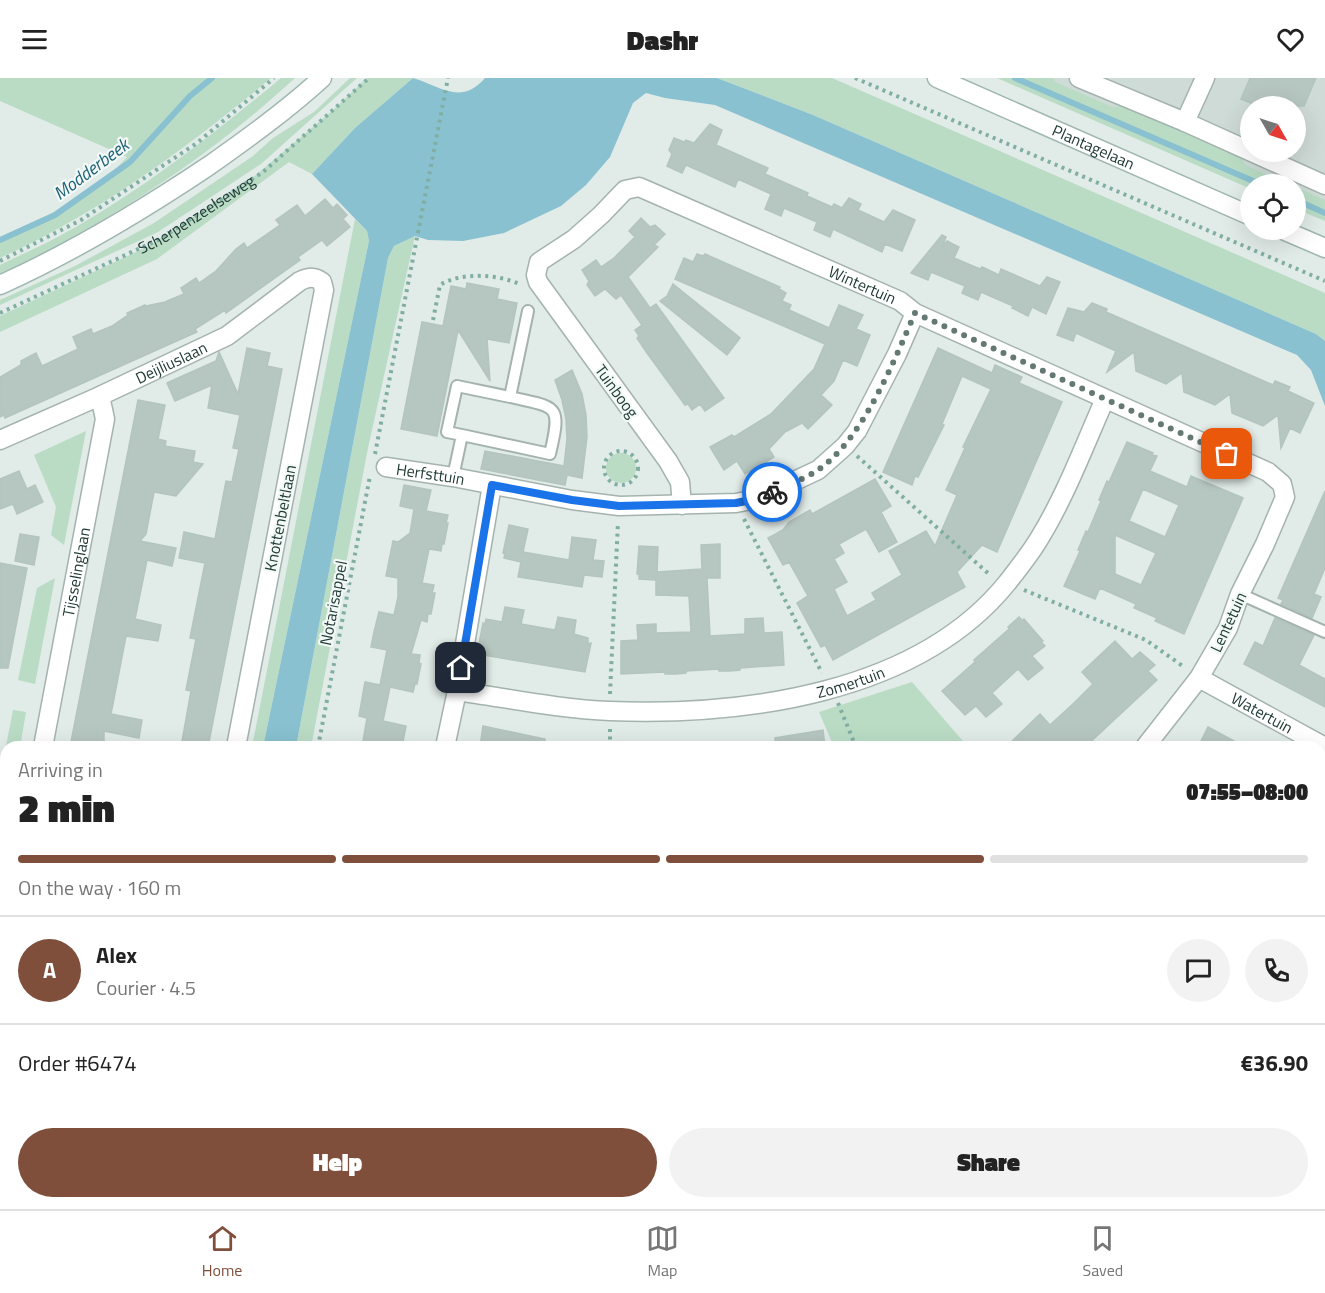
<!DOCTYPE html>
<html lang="en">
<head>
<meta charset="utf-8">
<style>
	:root { --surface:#fff; --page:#f2f2f2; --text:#222; --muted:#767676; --line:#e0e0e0; --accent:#7f4f3b }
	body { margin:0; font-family:"Titillium Web",sans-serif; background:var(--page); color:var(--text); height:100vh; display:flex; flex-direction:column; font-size:22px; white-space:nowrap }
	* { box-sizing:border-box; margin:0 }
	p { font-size:20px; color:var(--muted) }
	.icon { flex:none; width:33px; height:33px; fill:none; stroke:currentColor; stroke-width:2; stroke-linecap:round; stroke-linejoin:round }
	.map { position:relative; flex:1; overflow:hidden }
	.side { position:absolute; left:0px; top:663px; width:1326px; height:468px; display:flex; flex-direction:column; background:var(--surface); border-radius:18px 18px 0 0; box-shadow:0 6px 24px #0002 }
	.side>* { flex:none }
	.needle { width:39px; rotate:129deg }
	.controls { position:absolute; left:1240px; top:18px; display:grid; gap:12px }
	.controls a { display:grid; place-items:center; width:66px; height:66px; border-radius:50%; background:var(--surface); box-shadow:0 6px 24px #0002; font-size:30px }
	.pin { position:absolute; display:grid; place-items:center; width:51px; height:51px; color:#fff; margin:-26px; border-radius:12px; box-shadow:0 3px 9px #0006 }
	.courier { position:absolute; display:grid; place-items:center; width:60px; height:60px; margin:-30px; border:4px solid #1a73e8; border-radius:50%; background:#fff; color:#222; box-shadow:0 2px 8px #0007 }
	.head em { font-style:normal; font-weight:800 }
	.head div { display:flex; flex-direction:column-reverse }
	.head { display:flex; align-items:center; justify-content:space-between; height:102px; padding:0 18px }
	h1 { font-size:39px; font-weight:800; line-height:45px }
	.bar { display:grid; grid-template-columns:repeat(4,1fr); gap:9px 6px; align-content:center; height:72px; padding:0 18px }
	.bar i { height:8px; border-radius:4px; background:var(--line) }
	.bar .on { background:var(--accent) }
	.bar p { grid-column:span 4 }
	.line { display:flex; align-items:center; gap:15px; padding:0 18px; border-top:2px solid var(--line) }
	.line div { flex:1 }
	.round { display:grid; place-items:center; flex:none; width:63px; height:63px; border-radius:32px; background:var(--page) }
	.button { display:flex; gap:12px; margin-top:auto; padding:12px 18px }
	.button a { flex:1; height:69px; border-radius:36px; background:var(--accent); color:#fff; font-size:24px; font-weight:800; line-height:69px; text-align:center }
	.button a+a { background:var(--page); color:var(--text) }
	header { display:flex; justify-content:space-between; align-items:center; height:78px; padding:0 18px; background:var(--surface); font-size:27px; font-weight:800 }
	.dock { display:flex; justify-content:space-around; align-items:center; height:84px; border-top:2px solid var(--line); background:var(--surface); font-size:16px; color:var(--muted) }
	.dock a { display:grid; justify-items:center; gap:3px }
	.dock .on { color:var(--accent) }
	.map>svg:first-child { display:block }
	.built { fill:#cfdbd6; fill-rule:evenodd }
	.green { fill:#badcc5 }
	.water { fill:#89c1d0 }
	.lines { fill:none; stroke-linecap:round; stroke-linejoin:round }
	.stream { stroke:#89c1d0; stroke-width:6 }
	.building { fill:#b6c6c0; stroke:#b3c5be; stroke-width:1.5; fill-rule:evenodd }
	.lane-casing { stroke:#a4b3ae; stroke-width:14 }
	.street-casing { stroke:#a4b3ae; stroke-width:21 }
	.secondary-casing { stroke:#9fb7b0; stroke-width:21 }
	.path { stroke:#81aea3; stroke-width:4; stroke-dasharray:3 4.5; stroke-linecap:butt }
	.lane { stroke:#fff; stroke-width:10 }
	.street { stroke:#fff; stroke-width:18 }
	.secondary { stroke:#fff; stroke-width:18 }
	.done { stroke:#647974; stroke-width:6; stroke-dasharray:0 10.8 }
	.route { stroke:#1a73e8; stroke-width:8 }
	.labels { text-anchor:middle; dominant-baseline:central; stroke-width:4.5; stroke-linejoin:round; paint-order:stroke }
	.street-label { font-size:16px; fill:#213b36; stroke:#f1f8f5 }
	.water-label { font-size:18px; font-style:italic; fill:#1d6276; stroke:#f1f8f5 }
</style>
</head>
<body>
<header><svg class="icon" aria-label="menu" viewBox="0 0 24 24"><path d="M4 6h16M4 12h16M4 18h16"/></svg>Dashr<svg class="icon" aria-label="heart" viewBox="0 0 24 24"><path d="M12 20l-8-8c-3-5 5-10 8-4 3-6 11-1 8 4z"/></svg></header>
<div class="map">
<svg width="1325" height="1131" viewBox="0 0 1325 1131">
	<rect width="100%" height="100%" fill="#e1ebe7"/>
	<path class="built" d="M1026,0H1325V130L1296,118V106H1270ZM1251,28H1296V74H1251Z"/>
	<path class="green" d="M0,0H271C188,69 99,135 0,180V161C47,140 93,118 127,79L0,23Z
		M281,0H295C205,83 109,143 0,198V187C24,175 50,164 74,150C148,108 216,54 281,0Z
		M350,0H357L261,86L158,154L0,227V222L75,188L154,145L253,78L273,60L314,34Z
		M367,0H413L355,50L312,96L289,84L157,181L0,254V238L151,167L256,97L332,33Z
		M717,0H832L1325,215V263L1316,256L813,37Z
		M997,0H1053L1055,4L1113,29L1124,28L1236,76L1242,80L1245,87L1289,106H1251V111Z
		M1296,109L1325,122V143L1296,131Z
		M355,141L367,153L369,163L263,669H252Z
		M415,158L368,370L311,669H296L388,180L394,168Z
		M86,353L64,467L51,457L56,429L34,377Z
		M606 390a15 15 0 1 1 30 0a15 15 0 1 1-30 0Z
		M55,500L35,606L18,602L37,510Z
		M912,604L968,669H834L819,634Z
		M13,632L26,634L20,669H6V712L0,711V699Z
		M1197,1125H1286L1271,1131H1177Z"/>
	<path class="water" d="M413,0C440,8 461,28 485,0H717L813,37L1316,256L1325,263V328L1311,292L1297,277L715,27L665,20L646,15L633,25L610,79L586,107L561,128L504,155L463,163L428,162L415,158L394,168L388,180L296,669H263L369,163L367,153L312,96L355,50Z
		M251,1125H905L899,1131H255Z
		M1022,1125H1197L1177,1131H1029Z"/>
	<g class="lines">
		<path class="stream" d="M1015,0L1260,106
			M1296,122L1325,135
			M0,162L55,137L130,84L190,18L212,0"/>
	</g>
	<path class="building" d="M1250,0H1316L1304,28H1258L1241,21Z
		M710,46L722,52L716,67L768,90L765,96L808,115L807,118L832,129L834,126L842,130L849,120L861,126L858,132L884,144L893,132L915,142L902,173L885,166L882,174L833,151L830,159L814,152L817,144L784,130L781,138L765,131L771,116L738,101L735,109L686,87L682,95L667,88L672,76L669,72L674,60L684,64L686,62L694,65Z
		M325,121L333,130L337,126L347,137L343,141L350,149L327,168L322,162L298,179L300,182L226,235L225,232L195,251L197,254L5,340L4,337L0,339V299L21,287V283L36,275L42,288L78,271L73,259L91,251L93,256L112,248L128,237L127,235L145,227L146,228L165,224L184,216L181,210L196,200L199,205L216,193L236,171L244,165L247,170L280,147L276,142L297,127L305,138Z
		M641,140L650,149L655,147L665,156L654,167L658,169L628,199L650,230L656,226L724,320L705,333L700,326L692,332L688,326L685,327L647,275L637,260L639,258L635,252L642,247L621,217L616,221L605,211L595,218L587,207L589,203L582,192L596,182L601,189L614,180L635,159L629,153Z
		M942,157L946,159L942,169L947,163L959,169L954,180L980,191L982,189L999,197L1001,191L1040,208L1047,199L1060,204L1046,236L1032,229L1028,238L1012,230L1013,228L981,214L978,222L962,215L965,208L931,194L928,202L911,195Z
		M697,176L703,178L705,176L780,209L779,211L786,215L782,223L791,227L789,232L829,250L839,227L863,237L856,251L870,257L857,288L843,282L834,303L821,317L832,327L808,351L802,345L785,354L769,371L774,379L745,396L737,383L724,392L710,369L732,357L734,359L771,336L814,291L825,266L675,201L684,180L693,184Z
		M467,205L499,211L497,221L517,225L509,265L487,261L490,303L458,252L437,358L401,351L422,244L443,248L451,208L466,211Z
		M673,206L740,260L727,277L660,223L667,218Z
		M1092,225L1107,231L1106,234L1273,307L1275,303L1290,309L1288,313L1314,325L1300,355L1290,350L1281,370L1278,337L1263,348L1232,335L1230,316L1215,327L1184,314L1182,295L1166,306L1150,299L1136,293L1134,274L1107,294L1116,273L1076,255L1073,263L1057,257L1068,230L1084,234Z
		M247,270L270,275L267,288L282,291L208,669H181L191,613L186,612L196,561L190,560L205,485L179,480L182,465L184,454L215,461L226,403L232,404L239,371L233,370L240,337L208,330L212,307L175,323L167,305L216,283L219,274L238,316Z
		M938,270L992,295L995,287L1022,299L1019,305L1062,324L997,474L982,467L957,494L965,509L833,582L825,567L821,569L797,525L808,518L789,484L783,487L768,460L783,452L789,444L810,432L812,436L875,401L891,428L881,434L897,464L879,474L866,451L839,466L844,475L834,481L847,504L834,511L847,538L876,522L872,515L902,497L889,473L926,453L935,468L957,417L946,412L965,370L963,369L991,311L962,298L942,346L944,347L918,399L915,398L912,407L883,394Z
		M572,292L582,316L586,337L587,359L582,400L567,397L565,407L481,391L485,373L564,388L567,361L566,341L562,322L555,302Z
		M138,322L165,327L158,361L166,363L165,368L195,373L193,384L203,386L176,418L154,414L146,456L140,463L176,470L172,488L147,482L135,541L161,547L158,563L126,558L111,636L142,642L139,660L104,653V665L99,664L98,669H70Z
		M1127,364L1153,375L1152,377L1157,378L1150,393L1187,409L1191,398L1243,420L1184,556L1155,543L1157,540L1134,530L1136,526L1100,510L1095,521L1064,508L1080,473L1078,472L1086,453L1088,454L1101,423L1099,422L1107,403L1109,404ZM1143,411L1179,427L1165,459L1129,443ZM1115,457L1156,475L1141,507L1115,496Z
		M19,393L27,411L35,407L43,424L17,436L13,426L0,431V401Z
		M404,407L431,412L426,433L448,437L446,445H448L444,466H442L441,473L429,471L422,505L434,507L432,515H435L431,536H428L427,544L421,542L411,576L420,577L419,585L421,586L417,606H415L413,614L390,609L383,643L406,648L402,669H362L367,640L359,638L365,604L380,607L387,572L371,569L374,554L379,534L394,537L398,519V500L386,498L393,463L398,464L410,455L414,431L400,428Z
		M1325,413V490L1314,516L1321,519L1312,540L1281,526L1283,522L1278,520Z
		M509,447L528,451L523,474L569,482L572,459L596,462L593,482L604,483L602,499L584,497L582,509L518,499L521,484L504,480L505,476L503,475Z
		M20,456L39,459L34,487L15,483Z
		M720,466V500H707L710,558L745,556V541L763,540L764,555L782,554L784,587L740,590V592L730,593H719V591L686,593V595L676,596H665V594L621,596V563L638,562L637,547L656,546V555L691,554L689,518L656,517V502L639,501V496H637L639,468L658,469L657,494L702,491L701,467Z
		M0,485L27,490L8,590H0Z
		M505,529L524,532L521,546L555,552L558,539L576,542L574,556L588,560V566L591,565L585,594L477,576L483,545L485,546L486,541L502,544Z
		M1019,539L1023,543L1024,541L1043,563L1041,564L1045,568L1032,578L1043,590L1028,602L1018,591L992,615L1002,626L986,639L976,628L965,637L942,613L975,584L974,582L1009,551L1008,549Z
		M1275,540L1314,557L1299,587L1325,601V629L1244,586L1255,564L1263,568Z
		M1115,563L1132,581L1140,574L1155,587L1148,593L1157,602L1085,669H1006L1040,636L1050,647L1074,625L1093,606L1082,594Z
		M483,648L545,661V669H480Z
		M1208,649L1245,669H1198Z
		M823,652L825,669H775V660Z"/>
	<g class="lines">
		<g class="lane-casing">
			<path id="lane" d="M462,357L550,376C562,325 557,330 510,319
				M453,399L462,357L447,354L457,308L510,319L528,233
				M1240,516L1325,554"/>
		</g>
		<g class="street-casing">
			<g id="street">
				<path d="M1079,0L1185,44L1325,107"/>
				<path d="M1185,44L1205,0"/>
				<path id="s2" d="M0,362L100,318L227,258L300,203C309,199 314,198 322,204L324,212L236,669"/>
				<path id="s3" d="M386,389L453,399L572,422L619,428L736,425L756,421L818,392L845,368L857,353L897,276L915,235"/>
				<path id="s4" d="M682,427L680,404L668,383L538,204L536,197L539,184L574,161L601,137L625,112L639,109L646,112L900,223L915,235L1268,394L1282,406L1285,419L1265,466L1240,516L1228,550L1199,600L1145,669"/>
				<path id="s5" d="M1199,600L1325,669"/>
				<path id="s6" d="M457,613C507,620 559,631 610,633C744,638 917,616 1007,505C1018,491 1030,476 1039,461C1066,417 1084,368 1105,321"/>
				<path id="s7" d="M43,669L105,341L100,318"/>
				<path d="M445,669L457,613L492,407"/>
				<path d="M0,721L6,722"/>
				<path d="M0,873L6,844"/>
				<path d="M1320,889L1325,892"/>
				<path d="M1320,1014L1325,1010"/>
				<path d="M954,1125V1131"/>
				<path d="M147,1131L148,1125"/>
			</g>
		</g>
		<g class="secondary-casing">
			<g id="secondary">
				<path id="s8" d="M937,0L1251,138"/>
				<path d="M1283,152L1325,170"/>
				<path d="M0,207C73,174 143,132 210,87C248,60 287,32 322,0"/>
				<path d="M1309,1131L1325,1122"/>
			</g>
		</g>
		<g class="path">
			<path d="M855,0L1325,203"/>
			<path d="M0,183L81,142L197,65L274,0"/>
			<path id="s1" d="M0,235L160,161L263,94L369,0"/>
			<path d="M433,242L440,207C460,194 498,196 519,206"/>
			<circle cx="621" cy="390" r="17"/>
			<path d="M375,376L448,0"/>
			<path d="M857,378L990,497"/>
			<path d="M744,441L822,595"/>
			<path d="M1024,512L1146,562L1184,589"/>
			<path d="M610,616L618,444"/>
			<path d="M838,625L856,669"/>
			<path d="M610,651V669"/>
			<path d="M318,669L370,398"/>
			<path d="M979,1125L993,1126L998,1131"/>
			<path d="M227,1131L228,1125"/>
			<path d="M924,1131L927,1125"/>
		</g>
		<use href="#lane" class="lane"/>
		<use href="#street" class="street"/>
		<use href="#secondary" class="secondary"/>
	</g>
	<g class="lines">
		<path class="done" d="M772,414C787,407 805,401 818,392C863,361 893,285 915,235L1227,376"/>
		<path class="route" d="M461,590L492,407L572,422L619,428L736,425L756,421L772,414"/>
	</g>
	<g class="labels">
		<g class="street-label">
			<text stroke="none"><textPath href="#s8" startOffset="171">Plantagelaan</textPath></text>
			<text stroke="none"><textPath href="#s1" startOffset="220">Scherpenzeelseweg</textPath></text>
			<text stroke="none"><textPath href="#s4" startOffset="660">Wintertuin</textPath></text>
			<text stroke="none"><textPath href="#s2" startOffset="188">Deijliuslaan</textPath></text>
			<text transform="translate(617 313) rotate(54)">Tuinboog</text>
			<text stroke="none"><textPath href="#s3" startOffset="45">Herfsttuin</textPath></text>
			<text transform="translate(280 440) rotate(-79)">Knottenbeltlaan</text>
			<text stroke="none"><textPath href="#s7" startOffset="178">Tijsselinglaan</textPath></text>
			<text transform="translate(333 525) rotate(-79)">Notarisappel</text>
			<text transform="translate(1228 544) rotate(-65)">Lentetuin</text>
			<text stroke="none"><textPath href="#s6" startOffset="398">Zomertuin</textPath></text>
			<text stroke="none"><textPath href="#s5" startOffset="72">Watertuin</textPath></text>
		</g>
		<g class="water-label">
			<text transform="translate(91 91) rotate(-37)">Modderbeek</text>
		</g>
	</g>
</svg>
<div class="controls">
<a><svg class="needle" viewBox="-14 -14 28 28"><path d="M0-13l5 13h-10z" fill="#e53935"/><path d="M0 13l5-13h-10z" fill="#767676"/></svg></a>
<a><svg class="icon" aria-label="locate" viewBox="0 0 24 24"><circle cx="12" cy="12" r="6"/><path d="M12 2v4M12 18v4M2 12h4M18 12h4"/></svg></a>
</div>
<div class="pin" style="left:1227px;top:376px;background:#ea580c"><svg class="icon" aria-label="bag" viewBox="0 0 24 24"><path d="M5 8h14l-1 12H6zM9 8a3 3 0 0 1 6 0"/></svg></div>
<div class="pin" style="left:461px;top:590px;background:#1f2937"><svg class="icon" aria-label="home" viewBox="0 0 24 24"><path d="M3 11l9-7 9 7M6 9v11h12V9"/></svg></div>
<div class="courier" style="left:772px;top:414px"><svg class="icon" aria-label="bike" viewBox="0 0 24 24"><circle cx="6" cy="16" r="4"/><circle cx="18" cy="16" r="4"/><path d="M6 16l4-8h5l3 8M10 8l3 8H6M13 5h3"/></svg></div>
<section class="side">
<div class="head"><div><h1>2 min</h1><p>Arriving in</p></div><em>07:55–08:00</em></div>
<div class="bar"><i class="on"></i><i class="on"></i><i class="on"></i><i></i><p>On the way · 160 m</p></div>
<div class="line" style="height:108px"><b class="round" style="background:var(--accent);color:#fff">A</b><div><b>Alex</b><p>Courier · 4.5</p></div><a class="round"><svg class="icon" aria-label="chat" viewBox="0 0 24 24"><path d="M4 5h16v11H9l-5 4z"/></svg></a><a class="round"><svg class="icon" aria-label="phone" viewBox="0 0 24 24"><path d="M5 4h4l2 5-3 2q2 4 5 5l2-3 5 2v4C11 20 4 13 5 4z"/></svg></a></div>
<div class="line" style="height:78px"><div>Order #6474</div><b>€36.90</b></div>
<div class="button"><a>Help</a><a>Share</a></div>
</section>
</div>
<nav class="dock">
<a class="on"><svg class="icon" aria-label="home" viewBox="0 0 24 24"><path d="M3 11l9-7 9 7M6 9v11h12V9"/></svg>Home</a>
<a><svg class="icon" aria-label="map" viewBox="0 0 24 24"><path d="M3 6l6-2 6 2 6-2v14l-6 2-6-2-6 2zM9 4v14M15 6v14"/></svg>Map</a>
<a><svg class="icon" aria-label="saved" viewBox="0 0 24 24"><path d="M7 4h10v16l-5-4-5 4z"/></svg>Saved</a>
</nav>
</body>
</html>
